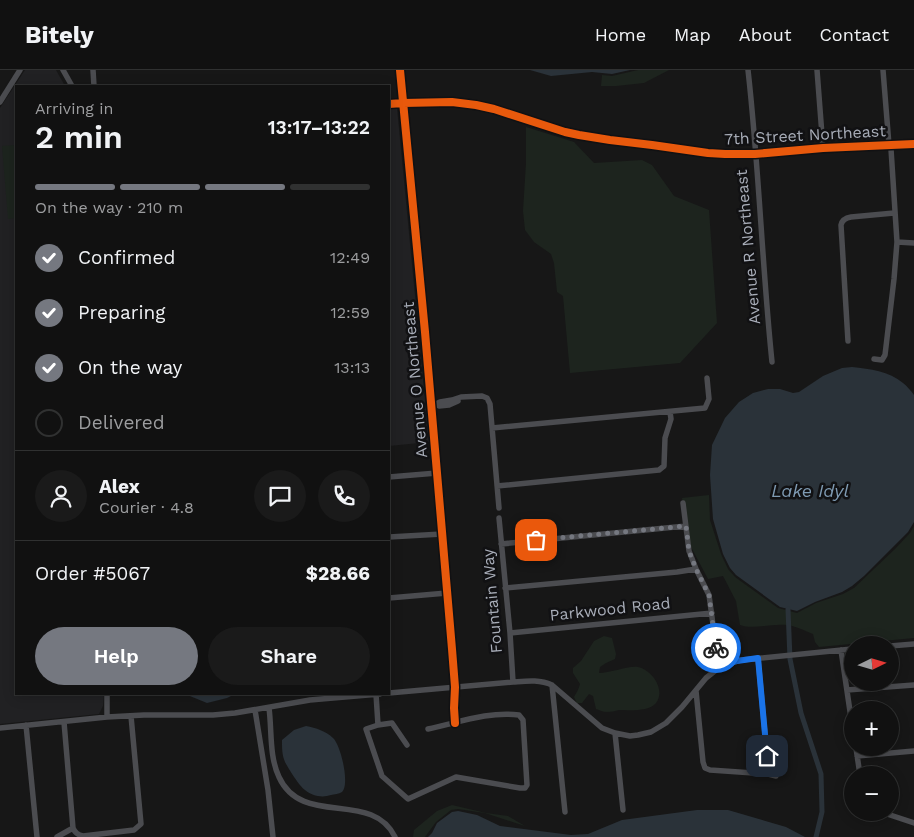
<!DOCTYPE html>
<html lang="en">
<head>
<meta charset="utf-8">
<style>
	:root { --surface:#111; --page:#1a1a1a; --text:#f1f3f6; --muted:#9c9d9f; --line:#303131; --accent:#757880 }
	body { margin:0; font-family:"Work Sans",sans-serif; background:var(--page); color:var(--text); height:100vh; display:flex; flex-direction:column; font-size:19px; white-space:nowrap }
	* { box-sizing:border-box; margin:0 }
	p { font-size:16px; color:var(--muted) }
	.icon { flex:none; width:28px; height:28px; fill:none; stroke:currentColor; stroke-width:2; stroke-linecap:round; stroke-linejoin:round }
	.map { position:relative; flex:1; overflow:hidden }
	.drawer { position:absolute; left:15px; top:15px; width:375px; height:610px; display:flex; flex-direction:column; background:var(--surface); border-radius:0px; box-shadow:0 2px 12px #0003,0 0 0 1px var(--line) }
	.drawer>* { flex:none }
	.needle { width:32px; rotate:85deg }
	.buttons { position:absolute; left:844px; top:566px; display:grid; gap:10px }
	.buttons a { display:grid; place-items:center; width:55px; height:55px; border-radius:50%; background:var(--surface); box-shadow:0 2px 12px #0003,0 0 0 1px var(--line); font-size:25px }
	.pin { position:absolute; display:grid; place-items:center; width:42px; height:42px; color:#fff; margin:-21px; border-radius:10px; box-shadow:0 2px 8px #0006 }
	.courier { position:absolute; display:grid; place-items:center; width:50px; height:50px; margin:-25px; border:4px solid #1a73e8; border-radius:50%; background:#fff; color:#222; box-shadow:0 1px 6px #0007 }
	.overview em { font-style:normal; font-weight:600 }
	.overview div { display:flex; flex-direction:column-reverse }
	.overview { display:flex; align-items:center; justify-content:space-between; height:85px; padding:0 20px }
	h1 { font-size:32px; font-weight:600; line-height:38px }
	.bar { display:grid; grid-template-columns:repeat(4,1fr); gap:8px 5px; align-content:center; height:60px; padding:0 20px }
	.bar i { height:6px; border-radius:4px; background:var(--line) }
	.bar .current { background:var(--accent) }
	.bar p { grid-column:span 4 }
	.line { display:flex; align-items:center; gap:12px; padding:0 20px; border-top:1px solid var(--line) }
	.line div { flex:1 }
	.round { display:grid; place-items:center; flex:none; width:52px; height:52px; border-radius:26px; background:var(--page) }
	ol { padding:0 20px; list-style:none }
	li { display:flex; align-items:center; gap:15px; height:55px }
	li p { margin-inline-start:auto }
	li .icon { padding:5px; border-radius:50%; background:var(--accent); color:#fff; stroke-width:4 }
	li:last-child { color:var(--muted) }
	li i { width:28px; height:28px; border:2px solid var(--line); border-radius:50% }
	.action { display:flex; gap:10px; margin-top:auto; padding:10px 20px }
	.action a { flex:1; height:58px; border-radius:30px; background:var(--accent); color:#fff; font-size:20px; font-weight:600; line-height:58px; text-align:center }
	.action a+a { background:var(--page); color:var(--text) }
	header { display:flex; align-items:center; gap:30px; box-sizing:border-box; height:70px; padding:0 25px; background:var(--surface); border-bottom:1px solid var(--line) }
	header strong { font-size:24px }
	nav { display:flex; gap:28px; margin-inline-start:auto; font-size:18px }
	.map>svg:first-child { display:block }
	.built { fill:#212123 }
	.green { fill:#1d241e }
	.water { fill:#2a3239 }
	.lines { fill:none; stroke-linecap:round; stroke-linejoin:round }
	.canal { stroke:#2a3239; stroke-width:5 }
	.minor { stroke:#4b4c50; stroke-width:5.5 }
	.cycleway-casing { stroke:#111113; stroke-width:11 }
	.cycleway { stroke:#e8590c; stroke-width:8 }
	.done { stroke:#757880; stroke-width:5; stroke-dasharray:0 9 }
	.route { stroke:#1a73e8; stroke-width:6 }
	.labels { text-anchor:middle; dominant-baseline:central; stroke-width:5; stroke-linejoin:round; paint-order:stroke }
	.street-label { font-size:16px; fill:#a8adb8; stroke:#111113 }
	.water-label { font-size:18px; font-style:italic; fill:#7f9bb3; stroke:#111113 }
</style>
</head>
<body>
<header>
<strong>Bitely</strong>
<nav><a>Home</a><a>Map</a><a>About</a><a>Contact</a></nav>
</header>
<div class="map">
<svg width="914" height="767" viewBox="0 0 914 767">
	<rect width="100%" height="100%" fill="#171717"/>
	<path class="built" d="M25,0H56L65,16H16V624H104L103,636L99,644L0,654V38Z
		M397,38L429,372L389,376V39Z"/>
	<path class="green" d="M638,0H669L644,13L616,16H601L602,5L612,6Z
		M526,57L574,72L594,93L642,90L652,95L674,126L709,140L717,253L680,293L570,303L563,226L557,222L554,193L551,184L534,172L525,160L523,141L526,93Z
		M16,75V148L8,149L2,76Z
		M709,425L710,450L721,484L728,499L735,507L778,538L797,543L816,533L843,524L854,518L895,479L910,463L914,456V568L819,577L815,572L813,564C805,561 796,556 787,555C772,553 753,560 740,555L736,531L723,506L708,509L691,477L682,428Z
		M604,566L612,568L616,584L615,589L606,593L600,597L599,603C610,603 630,595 638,597C652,600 666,620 656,633C649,642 629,640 619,640C615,641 611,642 607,642C603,642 600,640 596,639L593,626L589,624L582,633H577L574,627C576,623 579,619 580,614L573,603V598L581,591L594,571Z
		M452,735L486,743L508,746L525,756L485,743L458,739L451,740L436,752L425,767H413L414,760L437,741Z"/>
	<path class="water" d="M530,0H630L612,4L592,2L551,6Z
		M852,297C870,299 889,301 903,313C907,316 911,321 914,325V452L908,462L864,506L852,516L842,522L815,532L797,541L780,537L736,505L730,498L723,484L713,449L710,405L712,375L725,348L739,332L753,323L768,319H780L793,323L799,322L823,306L842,298Z
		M185,624H235L227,628L207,633Z
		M306,656C316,658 326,661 333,668C341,675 350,715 342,722C339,724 334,724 331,725C322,728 312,726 305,720C300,717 288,698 285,692C282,685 282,678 282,670L294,660Z
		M697,740H728L786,757L805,767H428L432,763L437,753L452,742L458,741L477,745L500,756L571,765L588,764L622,750Z"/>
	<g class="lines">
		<path class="canal" d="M788,539L790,589L801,643L821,704L822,742L816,767"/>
		<path class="minor" d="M63,0L72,16
			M93,0L94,16
			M400,0L425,262L452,579L455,617L454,638L455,653
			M748,0C759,97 762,195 772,292
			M817,0L823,78
			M0,32L20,0
			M389,34L403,33L452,32L476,35L494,39L565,62L579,65L610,70L652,75L708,83L725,84H755L823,78L914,74
			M897,172L914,173
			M848,271L841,155C842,150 845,148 851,147L894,143
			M874,289L882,290L885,285L894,209L897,172L891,79L889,75L883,0
			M436,334L440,332L452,330L461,327L482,326L487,328L490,334L499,438
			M434,335L436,334L439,336L449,335L458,331
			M492,358L705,338L709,329L707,308
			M389,407L437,403
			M497,416L659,400L664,396L665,368L671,349L670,342
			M683,433L689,481L696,499L709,525L716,577L721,596
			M499,448L510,563L513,612
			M389,467L442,464
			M501,474L686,456
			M505,518L677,502L696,499
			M389,528L447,523
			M510,563L712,543
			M890,576L914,574
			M841,580L852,655
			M758,588L766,675L768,704
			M552,615L565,742
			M847,620L914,615
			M696,621L703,692L705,698L710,700L768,704L776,706
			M389,623L513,612C526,611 539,609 552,615L602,658L615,663L630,666L638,665L651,662L666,653L682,637L706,608L721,596L741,590L852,579
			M376,624L378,655
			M269,638C272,660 269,686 279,707C302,758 372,719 395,767
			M255,640L268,720L273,767
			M107,647V624
			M64,652L73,758C75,763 78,765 83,766L134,760L141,754L131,646
			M26,655L37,767
			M0,658L107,647L144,645H213L235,643L310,630L380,624
			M615,663L623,740
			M407,675L392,653L378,655L366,659L382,706L408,729L456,707L520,718H525L527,715L523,650L519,645C488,641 457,653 428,659
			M856,678L860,705
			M857,686L914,681
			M881,742L914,753
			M57,767L73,758"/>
		<g class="cycleway-casing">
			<path id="cycleway" d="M400,0L425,262L452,579L455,617L454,638L455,653
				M389,34L403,33L452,32L476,35L494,39L565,62L579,65L610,70L652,75L708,83L725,84H755L823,78L914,74"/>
		</g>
		<use href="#cycleway" class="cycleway"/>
	</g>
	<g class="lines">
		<path class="done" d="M536,470L686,456L689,481L696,499L709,525L716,578"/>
		<path class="route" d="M716,578L721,596L737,591L758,588L767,686"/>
	</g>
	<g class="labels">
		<g class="street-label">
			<text transform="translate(805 65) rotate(-3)">7th Street Northeast</text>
			<text transform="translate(748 177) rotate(-95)">Avenue R Northeast</text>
			<text transform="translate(415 310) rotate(-95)">Avenue O Northeast</text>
			<text transform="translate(492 531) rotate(-95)">Fountain Way</text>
			<text transform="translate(610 539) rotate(-6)">Parkwood Road</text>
		</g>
		<g class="water-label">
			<text x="810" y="420">Lake Idyl</text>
		</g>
	</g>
</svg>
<div class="buttons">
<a><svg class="needle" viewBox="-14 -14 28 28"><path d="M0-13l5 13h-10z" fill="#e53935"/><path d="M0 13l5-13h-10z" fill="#9c9d9f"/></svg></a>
<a>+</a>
<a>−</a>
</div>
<div class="pin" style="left:536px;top:470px;background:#ea580c"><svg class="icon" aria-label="bag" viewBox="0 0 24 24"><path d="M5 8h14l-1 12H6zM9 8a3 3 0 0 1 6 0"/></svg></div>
<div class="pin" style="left:767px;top:686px;background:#1f2937"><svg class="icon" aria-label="home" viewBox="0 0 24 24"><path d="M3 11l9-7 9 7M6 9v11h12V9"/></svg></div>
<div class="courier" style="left:716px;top:578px"><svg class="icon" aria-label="bike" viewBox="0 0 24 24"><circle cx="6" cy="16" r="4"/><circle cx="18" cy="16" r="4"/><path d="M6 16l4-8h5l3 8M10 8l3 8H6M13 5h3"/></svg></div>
<section class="drawer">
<div class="overview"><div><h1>2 min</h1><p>Arriving in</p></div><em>13:17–13:22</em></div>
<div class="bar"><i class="current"></i><i class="current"></i><i class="current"></i><i></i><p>On the way · 210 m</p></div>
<ol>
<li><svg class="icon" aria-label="check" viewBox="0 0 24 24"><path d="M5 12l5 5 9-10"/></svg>Confirmed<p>12:49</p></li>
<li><svg class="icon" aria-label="check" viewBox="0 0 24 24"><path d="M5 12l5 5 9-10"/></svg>Preparing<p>12:59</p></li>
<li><svg class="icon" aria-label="check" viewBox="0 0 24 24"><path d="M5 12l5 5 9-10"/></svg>On the way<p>13:13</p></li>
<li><i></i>Delivered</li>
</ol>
<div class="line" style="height:90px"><a class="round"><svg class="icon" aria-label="person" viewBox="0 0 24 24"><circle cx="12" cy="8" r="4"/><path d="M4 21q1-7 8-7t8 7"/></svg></a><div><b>Alex</b><p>Courier · 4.8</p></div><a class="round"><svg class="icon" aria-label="chat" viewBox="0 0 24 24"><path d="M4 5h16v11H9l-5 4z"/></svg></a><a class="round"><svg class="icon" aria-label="phone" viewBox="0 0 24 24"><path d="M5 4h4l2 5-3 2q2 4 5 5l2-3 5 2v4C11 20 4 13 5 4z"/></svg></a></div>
<div class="line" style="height:65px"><div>Order #5067</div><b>$28.66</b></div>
<div class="action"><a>Help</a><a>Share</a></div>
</section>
</div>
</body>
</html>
